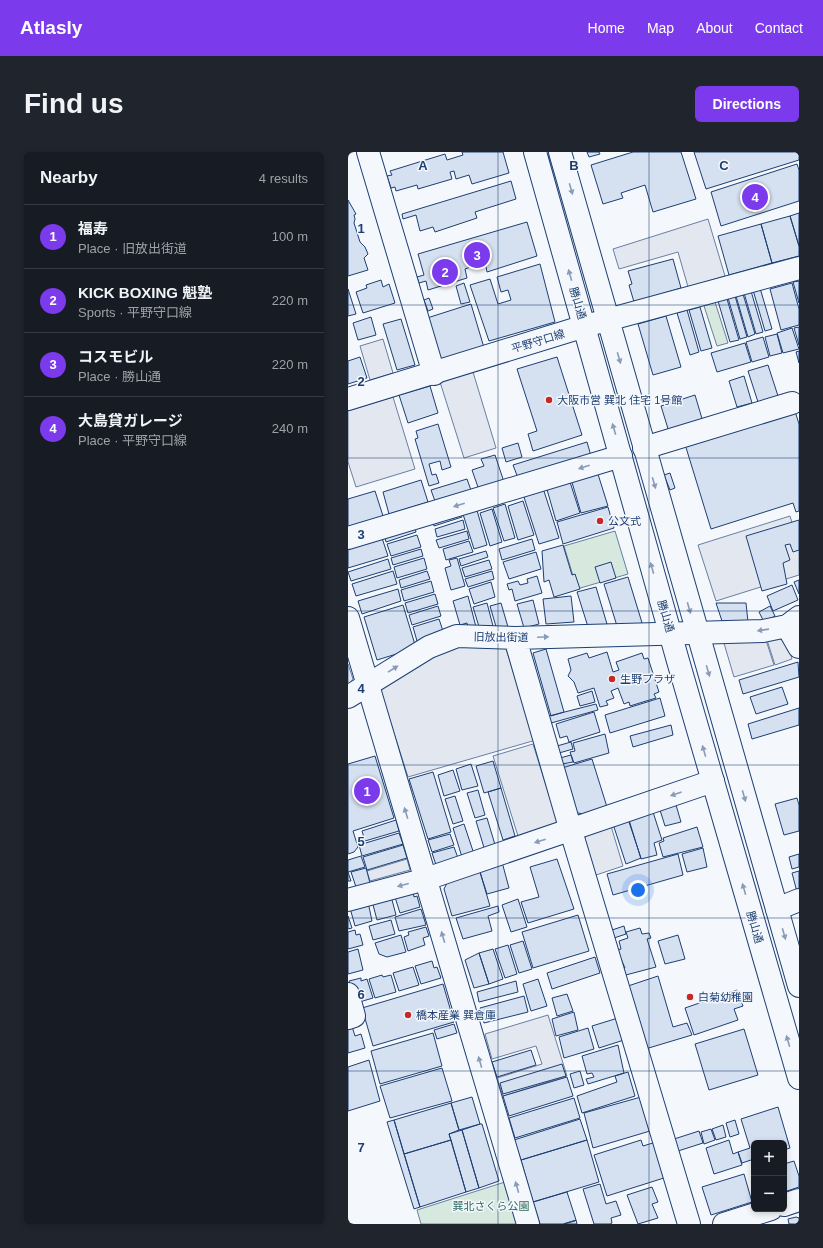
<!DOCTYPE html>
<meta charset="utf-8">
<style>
body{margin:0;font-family:Helvetica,"Noto Sans JP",sans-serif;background:#20242c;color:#f1f3f6}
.controls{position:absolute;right:12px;bottom:12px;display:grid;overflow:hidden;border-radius:6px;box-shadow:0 2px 6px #0003}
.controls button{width:36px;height:36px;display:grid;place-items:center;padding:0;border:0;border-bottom:1px solid #363941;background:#171b24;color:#f1f3f6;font:20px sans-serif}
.you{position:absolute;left:290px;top:738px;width:14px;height:14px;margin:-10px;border:3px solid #fff;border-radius:50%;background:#1a73e8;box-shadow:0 0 0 6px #1a73e833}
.badge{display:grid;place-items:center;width:26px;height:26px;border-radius:50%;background:#7c3aed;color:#fff;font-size:13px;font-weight:700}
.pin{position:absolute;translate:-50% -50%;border:2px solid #fff;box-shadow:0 1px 4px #0006}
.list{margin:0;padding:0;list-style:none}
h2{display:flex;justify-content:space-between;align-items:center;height:52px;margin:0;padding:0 16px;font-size:17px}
h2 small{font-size:13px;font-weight:400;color:#9ea1a6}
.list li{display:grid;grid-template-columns:26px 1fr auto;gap:12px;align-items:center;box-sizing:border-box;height:64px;padding:0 16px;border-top:1px solid #363941}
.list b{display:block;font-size:15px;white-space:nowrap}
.list p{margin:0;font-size:13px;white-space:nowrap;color:#9ea1a6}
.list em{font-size:13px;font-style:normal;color:#9ea1a6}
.map{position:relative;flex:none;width:451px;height:1072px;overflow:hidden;border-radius:6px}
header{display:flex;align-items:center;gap:24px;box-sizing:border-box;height:56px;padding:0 20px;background:#7c3aed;color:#fff}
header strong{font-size:19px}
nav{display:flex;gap:22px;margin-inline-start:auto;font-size:14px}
.intro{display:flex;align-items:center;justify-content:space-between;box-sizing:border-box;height:96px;padding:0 24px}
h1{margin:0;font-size:28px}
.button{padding:10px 18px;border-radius:6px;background:#7c3aed;color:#fff;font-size:14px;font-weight:700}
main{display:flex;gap:24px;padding:0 24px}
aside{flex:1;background:#171b24;border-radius:6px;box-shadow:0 2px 6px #0003}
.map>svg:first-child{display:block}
</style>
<header>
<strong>Atlasly</strong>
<nav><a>Home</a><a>Map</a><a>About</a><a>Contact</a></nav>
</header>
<div class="intro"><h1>Find us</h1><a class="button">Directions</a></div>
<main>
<aside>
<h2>Nearby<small>4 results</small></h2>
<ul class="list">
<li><span class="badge">1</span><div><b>福寿</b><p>Place · 旧放出街道</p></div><em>100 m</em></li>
<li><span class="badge">2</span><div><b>KICK BOXING 魁塾</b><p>Sports · 平野守口線</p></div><em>220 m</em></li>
<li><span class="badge">3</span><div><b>コスモビル</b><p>Place · 勝山通</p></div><em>220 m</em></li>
<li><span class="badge">4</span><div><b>大島貸ガレージ</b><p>Place · 平野守口線</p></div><em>240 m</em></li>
</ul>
</aside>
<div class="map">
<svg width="451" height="1072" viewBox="0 0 451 1072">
<rect width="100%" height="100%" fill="#f4f7fb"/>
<path fill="#d7e8df" stroke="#687fa3" d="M367 150 380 191 369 194 356 154Z
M267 379 280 422 229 437 216 394Z
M157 1030 169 1072H73L69 1058Z"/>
<path fill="#e3e8f0" stroke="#687fa3" d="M360 67 377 124 340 135 330 100 271 117 265 97Z
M35 187 45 221 22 228 12 194Z
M125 220 148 296 116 306 92 230Z
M45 245 67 317 8 335 0 310V259Z
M442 364 451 394V423L368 449 350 393Z
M436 480 444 507 427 513 418 485Z
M417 485 426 513 386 525 375 488Z
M109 491 153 493 158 497 188 588 60 625 31 534Z
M0 512 5 527 0 533Z
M185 592 210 672 170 684 145 604Z
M263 674 275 714 245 724 235 692 238 682Z
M59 707 62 718 22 729 19 719Z
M200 863 219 924 155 944 149 926 194 912 188 894 144 907 137 882Z"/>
<path fill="#d5e0f0" stroke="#1d3f73" d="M114 0H155L161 21 124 32 121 23 108 27 106 19 102 20 104 27 70 37 69 33 48 39 47 35 43 36 39 24 44 23 42 19 97 2 99 8 115 3Z
M239 0H251L252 2 241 5Z
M285 0H333L348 47 305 60 297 33 273 41 275 46 255 52 243 13Z
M346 0H451V8L358 37Z
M449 12 451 18V49L373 74 363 40Z
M163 29 168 47 127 60 129 66 87 80 85 75 72 79 68 63 55 67 54 62Z
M0 48 8 62 6 63 7 67 6 71 12 90 17 95 20 102 16 106 20 118 0 124Z
M451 61V94L442 64Z
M442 64 451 94V104L424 111 413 72Z
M179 70 189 104 139 120 137 110 117 117 119 126 80 138 78 129 71 131 69 125 76 123 70 102Z
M413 72 424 111 381 123 370 84Z
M325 107 333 136 286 150 281 133 284 132 280 119Z
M192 112 207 170 141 189 122 133 142 127 150 152 163 148 160 138 153 140 149 125Z
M33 128 35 135 41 132 47 151 15 161 8 140 19 136 18 133Z
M451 129V151L445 130Z
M116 131 122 150 113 152 108 134Z
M444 131 451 157V173L433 178 422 137Z
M412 136 424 177 417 179 405 138Z
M0 137 8 162 0 164Z
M403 139 415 180 408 182 396 141Z
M395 142 407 182 400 185 388 144Z
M387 144 399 185 392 187 380 146Z
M81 146 85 157 80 159 76 148Z
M379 147 391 188 382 190 370 149Z
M123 152 137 199 90 213 76 167Z
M352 155 364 196 353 199 341 158Z
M339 158 351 200 342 203 329 161Z
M318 164 333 215 305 223 290 172Z
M23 165 28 183 10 188 5 171Z
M53 167 67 213 49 218 35 172Z
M451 175V193L446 176Z
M444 176 451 197 435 201 429 181Z
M429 182 434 201 422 204 417 185Z
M415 185 421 205 404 210 398 190Z
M397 191 403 210 369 220 363 201Z
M451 199V211L448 200Z
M12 205 19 226 0 232V209Z
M209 205 234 283 185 299 180 282 189 279 169 217Z
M420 213 430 244 410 250 400 219Z
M396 224 404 251 389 255 381 229Z
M82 234 90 261 60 271 51 243Z
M347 243 355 270 321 280 313 254Z
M446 256 451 272V359L448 360 445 351 363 377 336 289Z
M90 272 103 315 94 318 92 309 81 312 84 323 88 322 91 331 81 334 67 287 70 286 68 279Z
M239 290 243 304 170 326 165 313Z
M170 291 174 305 158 310 154 296Z
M147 303 156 330 131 338 124 318 136 314 133 307Z
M249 319 260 354 233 361 223 327Z
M322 321 327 336 322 338 316 323Z
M119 327 124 341 88 352 83 338Z
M221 327 232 361 208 369 198 334Z
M73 328 80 350 41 362 35 340Z
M195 336 211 386 191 392 175 342Z
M27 339 36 367 0 378V347Z
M175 349 186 383 170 388 160 354Z
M157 352 167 386 156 389 145 356Z
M128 355 139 393 126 397 114 359Z
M260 355 266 376 215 392 209 370Z
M144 357 154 390 142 394 132 361Z
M112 358 114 365 86 374 84 367Z
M115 368 117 377 89 385 87 377Z
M451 368V398L445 400 442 392 437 393 442 408 435 411 439 432 414 439 398 384Z
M66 372 68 380 38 390 36 381Z
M119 379 121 387 91 396 88 388Z
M33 383 40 404 0 416V393Z
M69 383 73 395 43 404 39 392Z
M184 387 187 398 154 408 151 397Z
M121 389 125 400 98 408 95 397Z
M215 393 224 423 227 422 232 437 206 445 201 428 196 430 194 399Z
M73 397 75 404 45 413 43 406Z
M138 399 140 405 113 414 111 407Z
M188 400 193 417 161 427 155 410Z
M76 406 79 417 49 426 46 415Z
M109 406 117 434 103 438 97 416 103 414 101 408Z
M40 407 43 417 3 429 0 420Z
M141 408 144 417 117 425 114 416Z
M263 410 268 426 252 431 247 415Z
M45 419 49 432 8 444 4 432Z
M79 419 82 427 53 436 51 428Z
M144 419 146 427 120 435 117 427Z
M189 424 194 441 167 449 164 437 161 438 159 432 170 429 172 433 180 431 179 427Z
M280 425 295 474H269L256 432Z
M451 428V442L446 430Z
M83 429 86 440 56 449 53 438Z
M143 430 147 445 126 452 121 437Z
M444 433 450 448 425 459 419 444Z
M248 435 259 472 241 478 229 440Z
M50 437 53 449 14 462 10 449Z
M87 442 90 452 60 461 57 451Z
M120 444 128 475 121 477 119 471 112 473 105 449Z
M223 444 226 470 198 472 195 447Z
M185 448 191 472 176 476 169 452Z
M139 451 145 474 132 478 125 455Z
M153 451 160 475 149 478 142 454Z
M368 451H398L400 470 374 469Z
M55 453 68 496 29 508 16 465Z
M90 454 93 464 64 473 61 463Z
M422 454 427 464 416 470 411 460Z
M91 467 96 482 69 489 65 475Z
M198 497 216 560 203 564 185 501Z
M259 500 265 520 271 518 268 510 294 501 296 507 300 506 311 540 306 542 308 546 282 554 281 550 276 552 270 536 263 539 266 546 258 549 260 553 252 555 246 536 230 541 226 530 220 524 223 518 220 507 239 501 241 506Z
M450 510 451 525 395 542 391 528Z
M434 535 440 552 408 562 402 545Z
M244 539 247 550 232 554 229 544Z
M312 546 317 564 262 581 257 563Z
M248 552 250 558 203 571 201 564Z
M451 556V573L404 587 400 572Z
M246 560 252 580 221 590 219 584 212 586 208 572Z
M323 573 325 583 285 595 282 584Z
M257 582 261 601 226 611 222 600 227 599 225 591Z
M223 590 225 597 211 601 209 594Z
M223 603 225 610 214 612 212 606Z
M27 604 46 666 5 679 10 695 6 700 0 702V612Z
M244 607 259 655 234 662 227 660 214 616Z
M145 609 153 636 136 641 128 614Z
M123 612 130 634 114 638 108 617Z
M105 618 112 639 96 644 90 623Z
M85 620 103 680 80 687 61 627Z
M153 636 167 684 155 688 140 640Z
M130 638 137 663 127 666 119 641Z
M107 644 115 669 105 672 97 647Z
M449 646 451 653V679L436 683 427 652Z
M328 653 333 670 317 674 312 658Z
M305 660 314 688 306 691 309 703 293 707 281 668Z
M139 666 148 696 137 699 128 669Z
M280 667 293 706 278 712 265 672Z
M48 668 51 679 17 689 14 679Z
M116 672 126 702 114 705 105 676Z
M349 675 355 695 315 705 311 691 316 689 315 686Z
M51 681 55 692 14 704 11 693Z
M102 682 106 693 84 700 80 688Z
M55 693 59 706 19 718 15 705Z
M106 695 110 706 88 713 84 701Z
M355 696 359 715 339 720 334 702Z
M330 702 335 723 265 743 259 722Z
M451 702V715L444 717 441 705Z
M13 704 17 715 0 720 3 729H0V708Z
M209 707 226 757 180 771 173 750 191 745 182 715Z
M154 710 161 736 139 742 131 717Z
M18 716 22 731 8 735 3 720Z
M451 719V739L449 740 444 721Z
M132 720 142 754 104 764 96 737 100 729Z
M65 740 66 745 69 744 72 755 52 761 46 742Z
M43 744 48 763 29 768 24 749Z
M170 747 179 775 163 780 154 753Z
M20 750 24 769 7 774 2 756Z
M150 754 151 760 140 764 144 779 115 787 108 766Z
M73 757 78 773 51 779 47 765Z
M230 763 241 799 185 816 174 780Z
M0 764 4 776 0 777Z
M43 768 47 782 25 788 21 774Z
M276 774 278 782 266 786 264 778Z
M78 775 81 784 75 786 77 793 60 799 56 785 61 783 60 780Z
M292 776 294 782 301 781 303 786 299 787 308 815 274 824 273 818 277 816 269 798 273 797 271 789 280 786 278 780Z
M7 778 8 783 12 782 15 793 0 797V780Z
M53 783 58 800 39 805 31 802 27 791Z
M330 783 337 807 317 812 310 789Z
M175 789 184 817 171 821 162 793Z
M160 793 169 822 157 826 147 797Z
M10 797 15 818 0 822V800Z
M145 797 155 827 141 832 131 801Z
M131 801 141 832 126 836 117 808Z
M247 805 252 821 204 837 199 821Z
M84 809 86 816 89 815 93 826 73 832 67 814Z
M65 815 71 833 51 839 45 821Z
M34 823 35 825 43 823 48 840 27 846 21 827Z
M310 824 325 875 339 871 344 883 294 898 277 835Z
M13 826V829L19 827 25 846 8 851 1 829Z
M190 827 199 854 183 859 175 832Z
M168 829 170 840 131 850 129 840Z
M95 832 106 870 25 894 14 856Z
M389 838 395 854 386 857 390 868 346 883 337 856Z
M219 842 225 859 209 864 204 846Z
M176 844 180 860 136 871 132 856Z
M226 860 230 878 208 884 204 867Z
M270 866 276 888 251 896 244 874Z
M3 871 7 884 13 882 17 896 0 901V872Z
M106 872 109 881 89 887 86 878Z
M240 876 246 897 216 906 211 885Z
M396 877 410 923 361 938 347 892Z
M85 881 94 914 32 932 23 899Z
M270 893 276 921 240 932 238 927 246 925 244 921 239 922 234 904Z
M183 898 188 913 149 925 144 910Z
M21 908 32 949 0 959V915Z
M214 912 218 924 155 942 152 931Z
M94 916 104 949 42 966 32 934Z
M232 919 236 933 226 936 222 922Z
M280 920 287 944 234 961 229 944 269 930 267 924Z
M219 925 225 944 161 964 155 944Z
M124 945 132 972 111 978 103 951Z
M293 945 302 979 245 996 236 961Z
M226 946 232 966 167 986 161 966Z
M103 951 111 978 101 982 103 988 56 1002 46 968Z
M430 955 442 996 436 998V991H406V1007L394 1011 390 1000 402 996 393 967Z
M232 967 239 988 173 1008 166 988Z
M46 968 72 1055 66 1057 39 970Z
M387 968 391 982 382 985 378 971Z
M132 972H134L151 1029 131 1036 114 978Z
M375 973 378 985 368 988 364 977Z
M363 977 367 988 356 992 353 980Z
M114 978 131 1036 118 1040 101 982Z
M351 979 355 991 327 1000 323 988Z
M103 988 118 1040 72 1055 56 1002Z
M239 988 251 1030 185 1050 173 1008Z
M293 988 295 994 308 990 319 1025 259 1044 246 1003Z
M381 988 385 1002 390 1000 394 1013 366 1022 358 996Z
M446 1009 451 1024V1035L436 1040V1012Z
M396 1022 404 1050 363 1063 354 1035Z
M252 1032 258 1052 268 1049 273 1063 263 1066 264 1071 262 1072H246L235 1037Z
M304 1035 310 1050 304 1052 310 1066 290 1072 279 1043Z
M219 1040 228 1068 215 1072H192L185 1050Z
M448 1065 451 1066V1072H441L440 1067Z
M228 1068 229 1072H216L227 1069Z"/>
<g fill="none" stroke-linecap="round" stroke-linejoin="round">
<defs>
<path id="minor" d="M20 0 86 222
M296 296 444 251
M0 386 273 304
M0 466 180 1072
M439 474 451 495
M167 486 223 679 341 1072
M0 545 81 495 109 484 167 486 415 479 439 474 451 465
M0 748 78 727 365 629
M429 757 451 748
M0 842 6 864 0 866
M436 1053 451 1048
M376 1072 423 1057"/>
<path id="major" d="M187 0 330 509 451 926
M212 0 451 834
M0 247 237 174 451 116"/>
</defs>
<use href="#minor" stroke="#1d3f73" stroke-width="24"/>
<use href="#major" stroke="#1d3f73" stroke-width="24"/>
<use href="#minor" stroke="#f4f7fb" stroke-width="22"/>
<use href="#major" stroke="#f4f7fb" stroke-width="22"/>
</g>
<defs><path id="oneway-solid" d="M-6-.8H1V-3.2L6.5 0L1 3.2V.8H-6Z"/></defs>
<g fill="#889bb7">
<use href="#oneway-solid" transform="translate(223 37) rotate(74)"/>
<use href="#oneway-solid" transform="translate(222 123) rotate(-106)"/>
<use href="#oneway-solid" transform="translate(271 206) rotate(74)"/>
<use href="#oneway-solid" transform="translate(266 277) rotate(-106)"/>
<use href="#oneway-solid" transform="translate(236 315) rotate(163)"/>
<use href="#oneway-solid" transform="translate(306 331) rotate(74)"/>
<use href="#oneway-solid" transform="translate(111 353) rotate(163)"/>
<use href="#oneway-solid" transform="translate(304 416) rotate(-106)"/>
<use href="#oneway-solid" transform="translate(341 456) rotate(74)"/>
<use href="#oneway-solid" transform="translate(415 478) rotate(172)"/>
<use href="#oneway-solid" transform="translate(195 485) rotate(-2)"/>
<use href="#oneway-solid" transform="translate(45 517) rotate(-32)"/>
<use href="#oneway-solid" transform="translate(360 519) rotate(74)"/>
<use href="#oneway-solid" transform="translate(356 599) rotate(-106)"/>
<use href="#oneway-solid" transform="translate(328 642) rotate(161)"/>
<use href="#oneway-solid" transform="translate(396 644) rotate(74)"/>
<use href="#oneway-solid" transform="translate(58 661) rotate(-107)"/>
<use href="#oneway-solid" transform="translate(192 689) rotate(162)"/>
<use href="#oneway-solid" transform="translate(55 733) rotate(165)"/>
<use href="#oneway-solid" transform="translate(396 737) rotate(-106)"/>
<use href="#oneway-solid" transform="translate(436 782) rotate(74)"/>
<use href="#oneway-solid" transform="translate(95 785) rotate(-106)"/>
<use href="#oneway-solid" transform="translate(440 889) rotate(-106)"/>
<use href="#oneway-solid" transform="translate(132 910) rotate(-106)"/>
<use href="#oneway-solid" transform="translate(169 1035) rotate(-106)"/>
</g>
<path fill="none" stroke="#1d3f73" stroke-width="1" stroke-opacity="0.55" d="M150 0V1072M301 0V1072M0 153H451M0 306H451M0 459H451M0 613H451M0 766H451M0 919H451"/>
<g fill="#c62828" stroke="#f4f7fb" stroke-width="1.5">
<circle cx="201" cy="248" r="4"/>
<circle cx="252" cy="369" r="4"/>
<circle cx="264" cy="527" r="4"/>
<circle cx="342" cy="845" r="4"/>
<circle cx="60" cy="863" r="4"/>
</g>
<g text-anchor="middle" stroke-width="3" stroke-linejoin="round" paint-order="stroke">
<g font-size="11" fill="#1d3f73" stroke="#f4f7fb">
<text transform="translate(230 151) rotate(74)" y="4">勝山通</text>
<text transform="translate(190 189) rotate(-17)" y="4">平野守口線</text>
<text transform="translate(318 464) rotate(74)" y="4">勝山通</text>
<text transform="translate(153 485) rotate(1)" y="4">旧放出街道</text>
<text transform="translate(407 775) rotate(74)" y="4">勝山通</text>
</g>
<g font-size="11" fill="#1d3f73" stroke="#f4f7fb" text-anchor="start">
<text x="209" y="252">大阪市営 巽北 住宅 1号館</text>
<text x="260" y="373">公文式</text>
<text x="272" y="531">生野プラザ</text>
<text x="350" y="849">白菊幼稚園</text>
<text x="68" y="867">橋本産業 巽倉庫</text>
</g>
<g font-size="11" fill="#2c6c60" stroke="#f4f7fb">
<text x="143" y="1058">巽北さくら公園</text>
</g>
</g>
<g font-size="13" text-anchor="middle" font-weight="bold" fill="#1d3f73" stroke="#f4f7fb" stroke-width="3" stroke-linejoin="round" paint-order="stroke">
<text x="75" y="18">A</text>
<text x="226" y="18">B</text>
<text x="376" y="18">C</text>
<text x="13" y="81">1</text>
<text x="13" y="234">2</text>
<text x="13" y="387">3</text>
<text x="13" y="541">4</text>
<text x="13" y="694">5</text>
<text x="13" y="847">6</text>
<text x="13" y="1000">7</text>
</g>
</svg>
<div class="controls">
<button>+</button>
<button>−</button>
</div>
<div class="you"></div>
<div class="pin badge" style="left:19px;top:639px">1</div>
<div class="pin badge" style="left:97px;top:120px">2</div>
<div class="pin badge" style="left:129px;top:103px">3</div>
<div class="pin badge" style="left:407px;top:45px">4</div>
</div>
</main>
